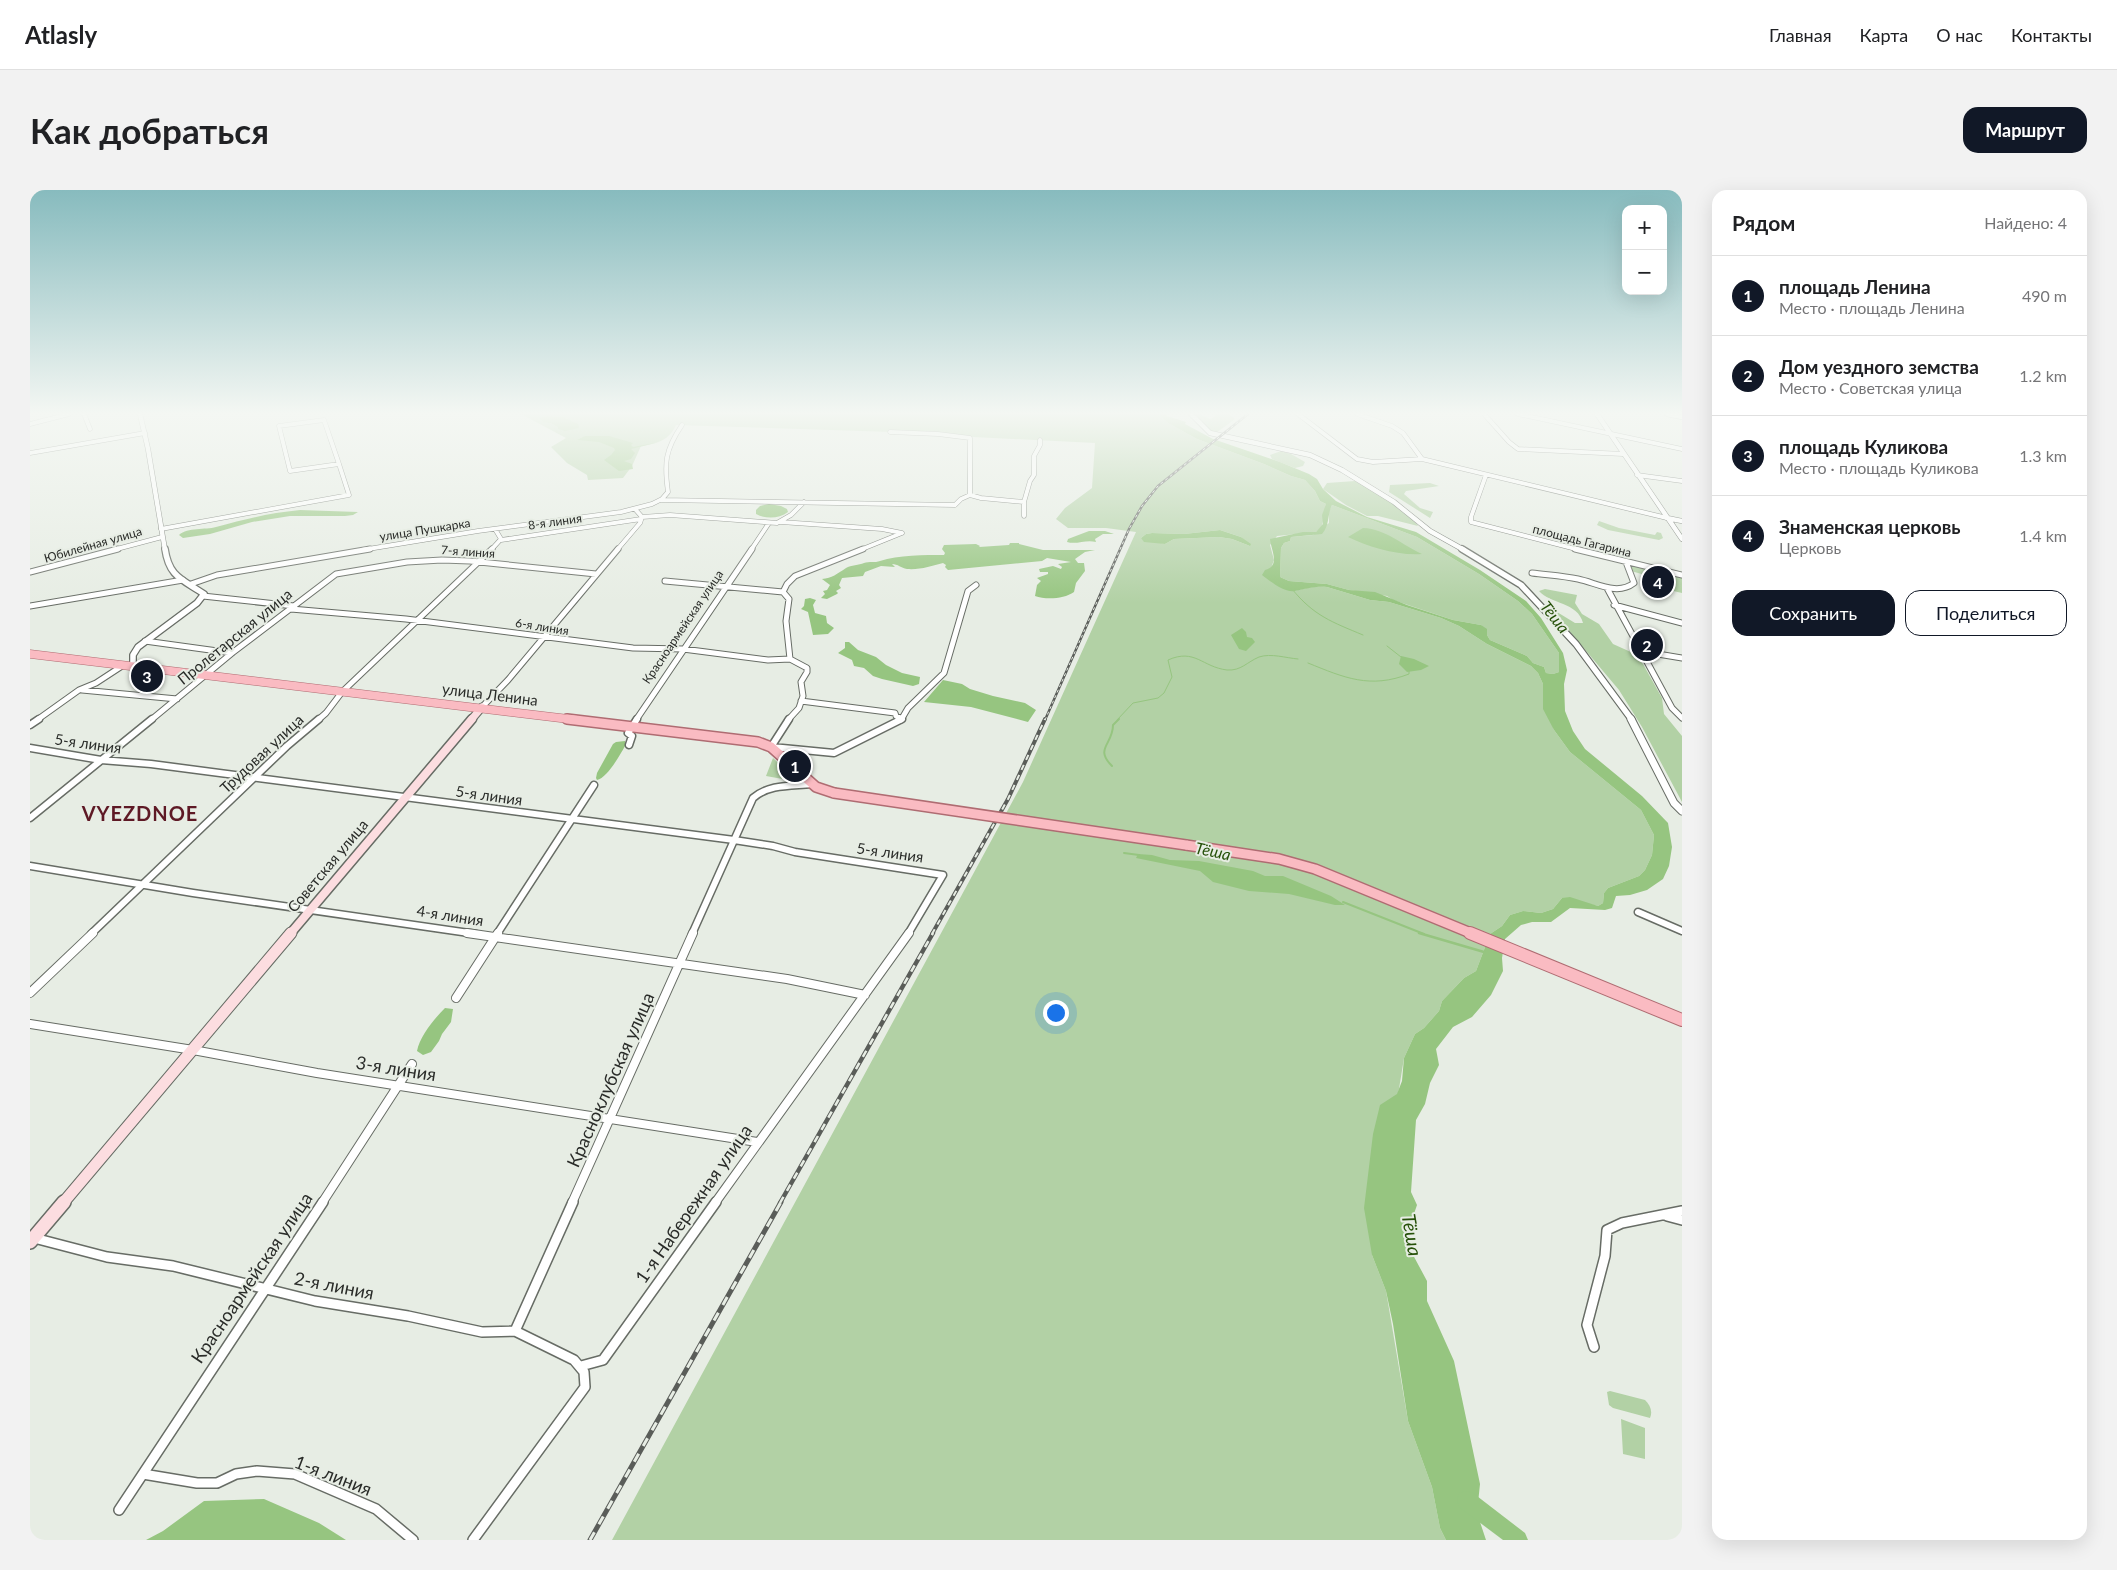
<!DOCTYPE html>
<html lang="ru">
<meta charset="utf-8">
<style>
body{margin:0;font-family:Lato,sans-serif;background:#f2f2f2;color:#202124}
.controls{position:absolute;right:15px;top:15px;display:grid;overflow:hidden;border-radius:10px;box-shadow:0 5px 20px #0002}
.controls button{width:45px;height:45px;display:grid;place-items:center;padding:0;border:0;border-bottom:1px solid #e0e0e0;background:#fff;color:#202124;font:25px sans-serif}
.you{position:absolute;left:1025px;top:822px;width:18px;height:18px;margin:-12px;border:4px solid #fff;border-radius:50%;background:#1a73e8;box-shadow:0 0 0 8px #1a73e833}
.badge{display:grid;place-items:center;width:32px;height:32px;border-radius:50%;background:#111827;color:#fff;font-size:16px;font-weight:700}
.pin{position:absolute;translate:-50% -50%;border:2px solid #fff;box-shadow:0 1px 5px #0006}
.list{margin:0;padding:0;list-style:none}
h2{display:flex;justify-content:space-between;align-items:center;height:65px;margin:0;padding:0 20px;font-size:21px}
h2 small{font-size:16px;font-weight:400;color:#757577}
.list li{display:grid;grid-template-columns:32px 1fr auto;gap:15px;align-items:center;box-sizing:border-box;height:80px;padding:0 20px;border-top:1px solid #e0e0e0}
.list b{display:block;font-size:19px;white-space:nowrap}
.list p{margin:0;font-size:16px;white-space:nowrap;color:#757577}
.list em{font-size:16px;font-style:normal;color:#757577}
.actions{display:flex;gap:10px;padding:15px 20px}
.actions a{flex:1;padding:11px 0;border:1px solid #111827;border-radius:15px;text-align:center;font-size:18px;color:#111827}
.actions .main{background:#111827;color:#fff}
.map{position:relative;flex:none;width:1652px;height:1350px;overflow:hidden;border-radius:15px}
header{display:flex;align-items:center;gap:30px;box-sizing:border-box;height:70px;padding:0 25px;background:#fff;border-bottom:1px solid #e0e0e0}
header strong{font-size:24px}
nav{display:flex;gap:28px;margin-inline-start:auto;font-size:18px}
.intro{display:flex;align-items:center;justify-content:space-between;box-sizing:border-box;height:120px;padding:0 30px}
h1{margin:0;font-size:35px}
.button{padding:12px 22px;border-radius:15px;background:#111827;color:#fff;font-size:18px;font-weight:700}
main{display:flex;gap:30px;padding:0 30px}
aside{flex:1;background:#fff;border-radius:15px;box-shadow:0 5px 20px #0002}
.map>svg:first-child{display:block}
</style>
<header>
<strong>Atlasly</strong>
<nav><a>Главная</a><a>Карта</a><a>О нас</a><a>Контакты</a></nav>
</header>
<div class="intro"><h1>Как добраться</h1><a class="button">Маршрут</a></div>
<main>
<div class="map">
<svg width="1652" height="1350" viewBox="0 0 1652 1350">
<rect width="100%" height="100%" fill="#e7ede4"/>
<path fill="#b2d1a5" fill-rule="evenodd" d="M491 224H1128L1138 233 1167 249 1234 274 1261 286 1275 290 1285 301 1290 311 1296 314 1292 337 1286 342 1247 346 1240 355 1244 370 1241 378 1264 401 1284 396 1297 397 1340 410 1359 412 1411 428 1429 436 1457 454 1501 476 1508 483 1513 494V506L1524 540 1540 562 1611 620 1624 645 1622 665 1615 680 1609 686 1578 698 1574 703 1573 713 1568 716 1532 708 1523 719 1511 723 1493 721 1480 725 1472 736 1460 744 1446 781 1434 788 1412 811 1409 821 1394 838 1385 844 1374 868 1342 1065 1356 1101 1378 1231 1402 1297 1410 1338 1416 1350H582L993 592 1106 342 1076 338H1038L1026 329 1035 318 1062 298 1065 253 943 247 923 244 646 235C639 251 627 253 611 256L602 276 593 288 558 290 557 285 537 273 521 257 536 248ZM1190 340 1211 347 1220 356 1202 349 1189 347 1144 349 1135 354 1111 348 1116 344 1122 343 1154 344Z
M1162 224H1169L1180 229 1186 226 1184 224H1199L1205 229 1186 243 1178 240Z
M1251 261 1261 264 1275 272 1273 276 1265 278 1242 269 1240 265Z
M1325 291C1343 300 1377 319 1388 336L1348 326H1337L1316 315 1293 299 1297 293Z
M1400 293 1409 296 1376 301 1374 304 1390 318 1403 322 1400 328 1359 302 1360 295Z
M1302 315 1387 347 1449 384 1488 411 1502 424 1529 463V482L1523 484 1516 483 1514 477 1503 473 1497 466 1460 450 1451 435 1423 430 1363 410 1357 406 1319 400 1297 394 1259 391 1250 387 1251 358 1254 353 1260 351 1261 347 1283 345 1299 333V321Z
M1569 331 1589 338 1625 345 1627 342 1631 343 1633 348 1629 350 1578 340 1567 335Z
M1602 373 1652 385V403L1618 395 1615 385 1601 381Z
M1515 399 1547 405 1545 413 1552 424 1569 434 1583 454 1603 463 1613 474 1632 508 1634 524 1652 546V612L1612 537 1589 500 1525 424 1527 422 1545 433H1553C1548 412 1520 414 1509 401Z
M743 568 769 592 736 586Z
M1580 1201 1615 1210C1620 1215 1623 1221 1620 1228L1583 1218 1579 1215 1577 1202Z
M1591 1229 1615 1238V1269L1593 1264Z"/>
<path fill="#96c580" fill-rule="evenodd" d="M1128 224H1136L1137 226 1156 232 1155 234 1183 249 1250 272 1279 284 1287 289 1293 299 1306 311 1337 327 1386 342 1450 380 1496 411 1511 428 1533 463 1537 480 1534 494 1535 521 1543 541 1555 559 1612 606 1638 633 1642 657 1639 676 1633 689 1617 700 1600 705 1586 706 1582 718 1575 720 1540 718 1521 732H1502L1491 735 1475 749 1472 768 1473 781 1461 805 1442 827 1423 837 1406 859 1409 875 1400 893 1395 914 1386 930 1381 1002 1387 1015 1375 1050 1397 1091V1111L1424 1171 1450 1294 1447 1323 1456 1350H1416L1410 1338 1402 1297 1378 1231 1363 1134 1356 1101 1342 1065 1334 1018 1343 944 1350 915 1367 904 1372 891 1374 868 1385 844 1394 838 1409 821 1412 811 1434 788 1446 781 1460 744 1472 736 1480 725 1493 721 1511 723 1523 719 1532 708 1540 707 1568 716 1573 713 1574 703 1578 698 1609 686 1615 680 1622 665 1624 645 1611 620 1540 562 1524 540 1513 519V494L1508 483 1501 476 1457 454 1429 436 1411 428 1359 412 1340 410 1297 397C1284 396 1276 399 1265 401 1254 403 1240 391 1232 385L1235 380C1251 376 1241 360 1240 349L1273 342H1286L1293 334 1292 325 1296 314 1290 311 1285 301 1275 290 1261 286 1234 274 1167 249 1138 233ZM1302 315 1387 347 1449 384 1488 411 1502 424 1529 463V482L1523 484 1516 483 1514 477 1503 473 1497 466 1460 450 1457 445V439L1451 435 1423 430 1377 415 1345 402 1319 400 1297 394 1259 391 1250 387 1251 358 1254 353 1260 351 1261 347 1292 344C1300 335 1297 325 1302 315Z
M517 226 533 227 548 234 549 238 535 241 528 239V237L521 233 513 232 509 228Z
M555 246H579L603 253 601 255 603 257 630 252 601 259 605 263 601 269 594 271 602 274 603 279 589 281 574 270 581 265 585 260 584 258 569 252 547 250Z
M739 314 751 316 757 319 758 322C749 329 735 329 726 324V320L730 316Z
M270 320 328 322 323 325 315 326H260L222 332 180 344 153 348 149 345C158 337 175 340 186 337 216 329 239 323 270 320Z
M1333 338C1356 339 1372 355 1392 364 1369 366 1338 357 1318 347Z
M1190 340 1211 347 1221 354 1220 356 1202 349 1189 347 1144 349 1135 354 1114 352 1111 348 1116 344 1122 343 1154 344Z
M1059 341H1075L1084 344H1073L1065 349 1066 352C1056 349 1047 355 1037 352L1038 349Z
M980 353H989V354L1013 360H1065L1055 362 1045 369 1048 373H1054L1055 381 1046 393 1044 402C1034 409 1016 410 1005 406L1007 395 1011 391 1007 388 1018 384V382H1010L1009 379 1023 376 1031 379 1032 377 1028 374 1041 372 1017 368 1012 371 918 380 915 377 916 375 913 373C902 376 890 380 877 379 871 378 868 374 862 374L865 377 851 376 835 382 833 386 812 388 809 395 811 398 806 401 808 403 807 404 797 409 791 408 795 404 793 401 797 400 800 395 792 389C802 388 807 384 816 378 821 375 829 375 834 373 839 371 845 373 850 371 868 365 895 365 914 365L915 363 912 359 914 355 946 354 950 356 949 357 979 355Z
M780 408 786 410 783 415 785 423 796 426 797 433 804 438 798 444 783 445 778 422 771 419 774 416 775 409Z
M1212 438 1216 442 1217 447 1222 448 1225 452 1216 461 1209 459 1201 445Z
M815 452H819L828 460 846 467 856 475 872 483 890 487 889 494 883 496 852 489 843 486 834 478 824 476 822 470 808 463 815 458Z
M1371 466 1384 469 1399 476 1391 480 1377 482 1369 474Z
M913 490 932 494 940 499 963 506 995 513 1006 520 998 532 941 517 894 512Z
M595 551V556C590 565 577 588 567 590L566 588 567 583 583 554 586 552Z
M1108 664 1122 665 1140 670 1169 671 1223 681 1235 686H1253L1301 706 1315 715H1305L1259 704 1219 701 1183 692 1170 681 1106 668Z
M415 818 423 819 421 832 412 844 409 851 401 862 393 865 387 861C390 846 404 829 415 818Z
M234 1309 289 1333 316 1350H116L133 1341 174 1311Z"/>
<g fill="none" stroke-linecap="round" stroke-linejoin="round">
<path stroke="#96c580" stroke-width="1" d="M1262 399C1284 426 1302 432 1333 445
M1357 456 1371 467
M1278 473C1315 488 1340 499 1379 484V481
M1087 530 1103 513 1128 508 1134 503 1142 487 1138 470C1165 458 1172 477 1197 480 1211 481 1217 472 1229 467 1241 463 1256 468 1268 469"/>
<path stroke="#96c580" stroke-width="2" d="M1082 576C1064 558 1083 555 1083 535L1089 529
M1094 663 1109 665
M1313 712 1394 744"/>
<path stroke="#96c580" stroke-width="2.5" d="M1389 743 1454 762"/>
<path fill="#96c580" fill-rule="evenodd" d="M1436 1301 1443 1303 1495 1343 1498 1350H1473L1429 1317 1427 1310 1429 1303Z"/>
<defs>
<path id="minor-far4" d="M54 224 60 239
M1268 224 1327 269 1343 272 1392 269 1637 328
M1327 224 1362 236 1373 243 1392 269
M1454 224 1479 252 1488 259 1593 264
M1488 224 1652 259
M294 230 309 274 260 281 249 236Z
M0 234 39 224
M860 242 908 244 940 248V305
M0 263 115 243
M1456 285 1441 327V332L1550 360
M1607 285 1652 291
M940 305 951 308 994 312
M632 310 925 315 931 309 940 305
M994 326V312L1000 291 1004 285V266L1010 255V250
M612 327 640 325 747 333 761 325 774 312
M751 332 852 339 872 343
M131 339 319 305 309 274
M471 350 611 329
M83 360 132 347
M332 360 448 341 591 322 622 314 632 309 638 302C634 273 635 260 652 235
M461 360 471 349 465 339
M587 360 610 333 612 327 605 319
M721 360 739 333
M830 360 872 343"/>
<path id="minor-far3" d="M1545 359 1652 385
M0 382 88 359
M1502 383C1517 385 1533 386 1548 389 1567 393 1587 406 1604 393L1596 372
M635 391 753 402
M161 394 187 385 340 359
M1577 398 1642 518 1652 528
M753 402 757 394 765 386 833 359
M753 402 759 409 756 431 760 469
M173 406 264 416
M1584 415 1652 433
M0 416 153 390
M261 419 376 429 603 458 653 459 738 470 760 469
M115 451 202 463
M1610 461 1652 468
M52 500 147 509
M771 511 865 523 866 526 872 529
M452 517 478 490 588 359
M7 530 49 500 66 493 92 476
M121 530 202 463 306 384 377 372 412 370 440 371 566 384
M288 530 296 523 312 502 462 359
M606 530 722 359
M758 530 769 518 773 506 771 492 777 482V478L760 469
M871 530 878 518 914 483 938 401 946 395"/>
<path id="minor-far2" d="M0 535 9 529
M599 555 602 546 598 543 607 529
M741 557 759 529
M742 557 804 563 872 529
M0 558 71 570 121 574 704 650 743 656 765 662 913 685 878 744
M0 628 122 529
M0 676 163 703 446 744
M1608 722 1652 741
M61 744 257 556 289 529
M467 744 564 595
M662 744 723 608C739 594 761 596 781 594"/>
<path id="minor-far1" d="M437 743 757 789 835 805
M0 803 63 743
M426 808 468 743
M0 834 163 860 287 883 727 952
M292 1013 382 874
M542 1013 663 743
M685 1013 879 743"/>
<path id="minor" d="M1637 1026 1652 1030
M4 1048 77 1067 143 1076 285 1111 378 1126 452 1142 485 1141 544 1170 554 1182 555 1197 443 1350
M485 1141 543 1012
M1564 1157 1557 1135 1575 1066 1577 1040 1592 1033 1652 1021
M551 1176 573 1170 686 1012
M113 1284 167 1293H187L206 1284 227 1281 265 1284 346 1319 383 1350
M89 1320 293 1012"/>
<path id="tertiary-far2" d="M110 224 118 259 135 360
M1161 224 1180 243 1280 265 1312 280 1364 312 1400 341 1434 360
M1567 224 1652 349
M1637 224 1652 227
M1637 328 1652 331"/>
<path id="tertiary-far1" d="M1432 359 1491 395 1546 454 1602 530
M103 477V465L108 457 167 413 174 404C152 389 139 387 135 359"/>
<path id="tertiary" d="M1601 529 1644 613 1652 621"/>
<path id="secondary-far3" d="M441 530 452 517"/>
<path id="secondary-far2" d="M260 744 442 529"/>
<path id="secondary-far1" d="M33 1013 261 743"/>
<path id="secondary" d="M0 1052 34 1012"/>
<path id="primary-far2" d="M0 464 547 530"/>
<path id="primary-far1" d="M537 529 728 552 741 557 786 597 804 603
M1156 655 1249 669 1285 679 1443 744"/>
<path id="primary" d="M1440 743 1652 830"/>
</defs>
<use href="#minor-far4" stroke="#676c65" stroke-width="5"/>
<use href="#minor-far3" stroke="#676c65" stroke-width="7"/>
<use href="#minor-far2" stroke="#676c65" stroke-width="9"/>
<use href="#minor-far1" stroke="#676c65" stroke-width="10"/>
<use href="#minor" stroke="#676c65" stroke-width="12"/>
<use href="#tertiary-far2" stroke="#676c65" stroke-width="5.5"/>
<use href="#tertiary-far1" stroke="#676c65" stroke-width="8"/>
<use href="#tertiary" stroke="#676c65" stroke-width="9"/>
<use href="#secondary-far3" stroke="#676c65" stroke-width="9"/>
<use href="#secondary-far2" stroke="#676c65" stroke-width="11"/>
<use href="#secondary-far1" stroke="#676c65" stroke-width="13"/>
<use href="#secondary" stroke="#676c65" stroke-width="16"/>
<use href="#primary-far2" stroke="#af6c72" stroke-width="9"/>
<use href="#primary-far1" stroke="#af6c72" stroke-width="12"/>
<use href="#primary" stroke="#af6c72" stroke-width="14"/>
<use href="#minor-far4" stroke="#fff" stroke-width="4"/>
<use href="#minor-far3" stroke="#fff" stroke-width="5"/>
<use href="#minor-far2" stroke="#fff" stroke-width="6"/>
<use href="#minor-far1" stroke="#fff" stroke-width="8"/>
<use href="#minor" stroke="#fff" stroke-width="9"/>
<use href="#tertiary-far2" stroke="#fff" stroke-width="4.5"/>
<use href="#tertiary-far1" stroke="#fff" stroke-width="5.5"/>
<use href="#tertiary" stroke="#fff" stroke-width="7"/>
<use href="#secondary-far3" stroke="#fcdde0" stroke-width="7"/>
<use href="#secondary-far2" stroke="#fcdde0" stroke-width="8"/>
<use href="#secondary-far1" stroke="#fcdde0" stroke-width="11"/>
<use href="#secondary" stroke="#fcdde0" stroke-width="13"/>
<use href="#primary-far2" stroke="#fabbc2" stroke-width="8"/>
<use href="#primary-far1" stroke="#fabbc2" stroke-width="9"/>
<use href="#primary" stroke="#fabbc2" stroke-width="12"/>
<defs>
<path id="rail-far3" d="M1015 530 1099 339 1112 316 1128 296 1218 224"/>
<path id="rail-far2" d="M902 744 978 609 1015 529"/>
<path id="rail-far1" d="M750 1013 903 743"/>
<path id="rail" d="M560 1350 751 1012"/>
</defs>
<use href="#rail-far3" stroke="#5a5d59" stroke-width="2.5"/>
<use href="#rail-far2" stroke="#5a5d59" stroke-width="4"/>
<use href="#rail-far1" stroke="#5a5d59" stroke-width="4.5"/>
<use href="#rail" stroke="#5a5d59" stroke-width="5"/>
<use href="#rail-far3" stroke="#e7ede4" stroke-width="1" stroke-dasharray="3" stroke-linecap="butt"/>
<use href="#rail-far2" stroke="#e7ede4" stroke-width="2" stroke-dasharray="5.5" stroke-linecap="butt"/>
<use href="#rail-far1" stroke="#e7ede4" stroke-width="2.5" stroke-dasharray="7" stroke-linecap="butt"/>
<use href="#rail" stroke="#e7ede4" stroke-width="3" stroke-dasharray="9" stroke-linecap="butt"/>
<defs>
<path id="primary-bridge" d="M804 603 1156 655"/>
</defs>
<use href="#primary-bridge" stroke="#af6c72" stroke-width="12" stroke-linecap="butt"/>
<use href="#primary-bridge" stroke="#fabbc2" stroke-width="9"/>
</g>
<linearGradient id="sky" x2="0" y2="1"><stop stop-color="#87bbbe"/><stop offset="0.54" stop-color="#f4f7f3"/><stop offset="1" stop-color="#f4f7f3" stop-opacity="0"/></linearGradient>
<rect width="1652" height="413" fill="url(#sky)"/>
<g text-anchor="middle" stroke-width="4" stroke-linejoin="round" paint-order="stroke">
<g font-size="12" fill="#2a2c29" stroke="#e7ede4">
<text transform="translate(525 332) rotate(-8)" y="4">8-я линия</text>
<text transform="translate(395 340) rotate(-9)" y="4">улица Пушкарка</text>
<text transform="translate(1552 351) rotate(14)" y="4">площадь Гагарина</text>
<text transform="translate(63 355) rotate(-16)" y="4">Юбилейная улица</text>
<text transform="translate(438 362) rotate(4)" y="4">7-я линия</text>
<text transform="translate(512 437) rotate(9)" y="4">6-я линия</text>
<text transform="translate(653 437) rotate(-56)" y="4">Красноармейская улица</text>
</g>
<g font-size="15" fill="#2a2c29" stroke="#e7ede4">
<text transform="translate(205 447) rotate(-39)" y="5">Пролетарская улица</text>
<text transform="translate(460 505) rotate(7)" y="5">улица Ленина</text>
<text transform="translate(58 554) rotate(8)" y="5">5-я линия</text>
<text transform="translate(232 564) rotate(-43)" y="5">Трудовая улица</text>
<text transform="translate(459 606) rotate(8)" y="5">5-я линия</text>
<text transform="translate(860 663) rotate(8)" y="5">5-я линия</text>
<text transform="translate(298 676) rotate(-50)" y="5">Советская улица</text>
<text transform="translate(420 726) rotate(9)" y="5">4-я линия</text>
</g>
<g font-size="16" font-style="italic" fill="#265109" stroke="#e7ede4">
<text transform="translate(1525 427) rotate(52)" y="6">Тёша</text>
<text transform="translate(1183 661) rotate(12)" y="6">Тёша</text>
</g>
<g font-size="18" fill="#2a2c29" stroke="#e7ede4">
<text transform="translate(366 879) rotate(9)" y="6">3-я линия</text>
<text transform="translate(581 890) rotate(-66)" y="6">Красноклубская улица</text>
<text transform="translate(664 1014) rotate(-55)" y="6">1-я Набережная улица</text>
<text transform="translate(222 1088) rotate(-56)" y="6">Красноармейская улица</text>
<text transform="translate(304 1096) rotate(11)" y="6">2-я линия</text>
<text transform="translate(303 1286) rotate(21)" y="6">1-я линия</text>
</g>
<g font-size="19" font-style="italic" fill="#265109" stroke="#e7ede4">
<text transform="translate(1382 1045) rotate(80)" y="7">Тёша</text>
</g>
<g font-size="20" font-weight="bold" letter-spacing="1" fill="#5e1925" stroke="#e7ede4">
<text x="110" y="631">VYEZDNOE</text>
</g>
</g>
</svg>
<div class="controls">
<button>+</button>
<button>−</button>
</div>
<div class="you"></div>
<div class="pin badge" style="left:765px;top:576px">1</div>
<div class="pin badge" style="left:1617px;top:455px">2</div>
<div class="pin badge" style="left:117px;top:486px">3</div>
<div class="pin badge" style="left:1628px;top:392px">4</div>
</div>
<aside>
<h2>Рядом<small>Найдено: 4</small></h2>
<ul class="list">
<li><span class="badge">1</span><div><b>площадь Ленина</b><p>Место · площадь Ленина</p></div><em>490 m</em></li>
<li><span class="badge">2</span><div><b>Дом уездного земства</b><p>Место · Советская улица</p></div><em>1.2 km</em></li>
<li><span class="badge">3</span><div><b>площадь Куликова</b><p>Место · площадь Куликова</p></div><em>1.3 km</em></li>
<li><span class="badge">4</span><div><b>Знаменская церковь</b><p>Церковь</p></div><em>1.4 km</em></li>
</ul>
<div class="actions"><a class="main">Сохранить</a><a>Поделиться</a></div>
</aside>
</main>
